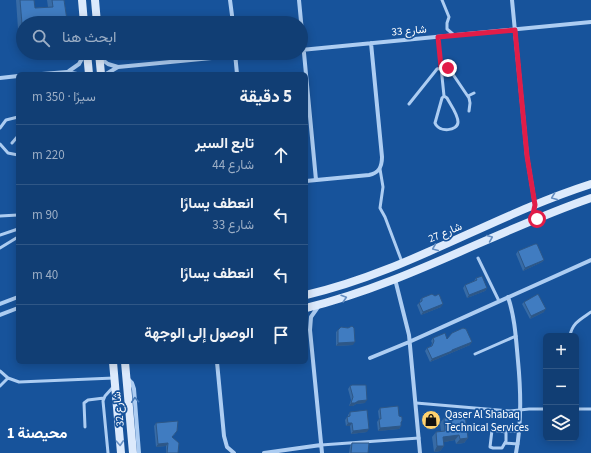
<!DOCTYPE html>
<html lang="ar">
<meta charset="utf-8">
<style>
body{margin:0;font-family:"Source Sans 3",Vazirmatn,sans-serif;background:#1e497c;color:#f1f3f6;direction:rtl}
.controls{position:absolute;right:12px;bottom:12px;display:grid;overflow:hidden;border-radius:6px;box-shadow:0 2px 10px #0003}
.controls button{width:36px;height:36px;display:grid;place-items:center;padding:0;border:0;border-bottom:1px solid #305786;background:#113e74;color:#f1f3f6;font:20px sans-serif}
.stop{position:absolute;width:12px;height:12px;margin:-9px;border:3px solid #e11d48;border-radius:50%;background:#fff}
.stop.end{background:#e11d48;border-color:#fff;box-shadow:0 1px 4px #0008}
.list{margin:0;padding:0;list-style:none}
h2{display:flex;justify-content:space-between;align-items:center;height:52px;margin:0;padding:0 16px;font-size:17px}
h2 small{font-size:13px;font-weight:400;color:#9caec5}
.list li{display:grid;grid-template-columns:26px 1fr auto;gap:12px;align-items:center;box-sizing:border-box;height:60px;padding:0 16px;border-top:1px solid #305786}
.list b{display:block;font-size:15px;white-space:nowrap}
.list p{margin:0;font-size:13px;white-space:nowrap;color:#9caec5}
.list em{font-size:13px;font-style:normal;color:#9caec5}
.icon{flex:none;width:22px;height:22px;fill:none;stroke:currentColor;stroke-width:2;stroke-linecap:round;stroke-linejoin:round}
.map{position:relative;flex:none;width:591px;height:453px;overflow:hidden;direction:ltr}
.search{position:absolute;background:#113e74;box-shadow:0 2px 10px #0003;left:16px;top:16px;width:292px;height:44px;display:flex;align-items:center;gap:10px;box-sizing:border-box;padding:0 14px;border-radius:22px;color:#9caec5;font-size:15px}
.panel{position:absolute;background:#113e74;box-shadow:0 2px 10px #0003;left:16px;top:72px;width:292px;height:292px;border-radius:6px;direction:rtl}
.map>svg:first-child{display:block}
</style>
<div class="map">
<svg width="591" height="453" viewBox="0 0 591 453">
<rect width="100%" height="100%" fill="#17539b"/>
<g fill="none" stroke-linecap="round" stroke-linejoin="round">
<path stroke="#adcdf2" stroke-width="3" d="M442 0 449 17 447 23V29L454 35
M438 37 444 96
M444 96 447 98C450 104 458 114 458 122 458 131 439 133 435 123L442 98Z
M468 96 474 93
M409 104 437 69 445 67 450 70 469 98 470 103 469 111
M0 128 6 120 18 117
M12 143 18 136
M0 144 8 153 18 155
M380 169 383 187 380 208 385 217 402 262
M0 216 18 215
M0 235 18 229
M0 248 18 237
M478 258 499 301
M570 336C572 323 581 319 591 312
M475 354 516 336
M0 371 8 378 19 382 114 378
M0 386 8 378
M416 403 510 411 529 409H546
M576 409H591
M85 427 84 403 88 400 104 398
M492 430 506 432V441L502 448H493L490 447Z
M506 431H520
M505 443 518 444
M321 445 419 438
M108 453 103 401 105 396 114 386"/>
<path stroke="#adcdf2" stroke-width="4" d="M230 0 233 23
M299 0 316 180
M512 0 527 156 535 205 533 213 537 219
M301 50 591 22
M235 53 237 74
M100 58 108 64 118 67 265 53
M69 71 79 64 85 53
M42 74 67 72 77 74
M106 74 118 67
M0 78 18 76
M306 181 369 175C379 173 382 167 382 157L371 43
M395 279 409 335 420 453
M508 297C515 318 516 339 518 361 521 392 522 422 516 453
M0 304 18 297
M318 307 311 317 310 330 322 453
M0 315 18 308
M370 358 409 342 591 260
M217 362 224 436 227 447 234 453
M127 378 132 383 134 389 139 453
M264 453 321 445"/>
<path stroke="#dceafc" stroke-width="8" d="M82 0 84 23
M95 0 97 23
M87 53 89 74
M99 53 101 74
M306 295C406 272 494 215 591 184
M306 308C405 284 495 231 591 198
M113 362 121 453
M125 362 133 453"/>
</g>
<path fill="#376ba6" d="M16 0H34L35 8 48 7 47 0H64L67 20 64 23H23L18 29Z
M518 251 544 260 542 262 523 271 516 254Z
M476 278 487 288 485 291 467 298 463 288 465 285 474 281Z
M422 298 441 307 421 315 417 305 420 302V300Z
M524 302 544 312 530 319 522 304Z
M338 330 353 345 336 346V332Z
M433 338 447 339 470 345 430 362 425 351 427 348 431 346 432 343 431 341Z
M350 386 365 403 356 404 353 406H349L351 400 348 389Z
M380 408 399 416 401 426 399 429 378 431 377 422 379 419 378 411Z
M350 412 367 432 351 434 350 426H346L345 420 347 417H348V415Z
M432 414 440 422 437 427 430 428 429 419Z
M444 418 468 438 464 443 456 444 455 440 444 442V446L440 451 434 452 432 437 436 432 441 431 440 423Z
M156 423 175 434 172 437 178 453H166V446L156 447 154 426Z
M352 443 368 453H349L350 446Z"/>
<path fill="#2d5787" d="M67 20 64 23H33L35 21Z
M22 24H23V29H18Z
M544 260 542 262 523 271 525 268Z
M487 288 485 291 467 298 469 295Z
M443 304 441 307 421 315 423 312Z
M546 309 544 312 530 319 531 316Z
M355 342 353 345 336 346 338 343Z
M472 342 470 345 430 362 432 359 452 350Z
M367 400 365 403 356 404 353 406H349L351 403 358 401Z
M440 422 437 427 430 428 433 423Z
M348 423H352L350 426H346Z
M401 426 399 429 378 431 380 428Z
M369 429 367 432 351 434 353 431Z
M459 435 455 440 440 443 443 437Z
M468 438 464 443 456 444 460 439Z
M168 443 166 446 156 447 158 444Z
M437 446H444L440 451 434 452Z"/>
<path fill="#407cc1" stroke="#2d5787" d="M20 0H34L35 8 53 7 52 0H64L67 20 35 21V23H23V24H22Z
M535 244H537L544 260 525 268 518 251Z
M482 276 487 288 469 295 465 285 477 280 476 278Z
M432 294 435 296 439 294 443 304 423 312 419 303 422 301V298Z
M538 294 546 309 531 316 524 302Z
M352 326 354 328 355 342 338 343V330L341 327 348 328Z
M463 328 466 329 472 342 452 350V351L432 359 427 348 432 346 434 341 433 338 445 333 447 339 452 333Z
M352 385H366L367 400 358 401 355 403H351L353 397 350 386Z
M398 406 399 416 402 417V421L401 422V426L380 428 379 419H381L380 408Z
M367 410 369 429 353 431 352 423H348L347 417 350 416V412Z
M432 414H438L440 422 433 423Z
M465 415 468 438 460 439 459 435 443 437 444 446H437L436 432 445 431 444 418Z
M178 421 177 431 172 437 179 443 178 453H167L168 443 158 444 156 423Z
M352 443H369L368 453H351Z"/>
<defs><path id="oneway-chevron" d="M-2-3.5L2.5 0L-2 3.5" fill="none" stroke-width="1.6" stroke-linecap="round" stroke-linejoin="round"/></defs>
<g stroke="#668fc2">
<use href="#oneway-chevron" transform="translate(554 197) rotate(159)"/>
<use href="#oneway-chevron" transform="translate(490 238) rotate(-23)"/>
<use href="#oneway-chevron" transform="translate(435 248) rotate(157)"/>
<use href="#oneway-chevron" transform="translate(344 298) rotate(-17)"/>
<use href="#oneway-chevron" transform="translate(120 443) rotate(87)"/>
</g>
<use stroke="#4478b5" href="#oneway-chevron" transform="translate(135 400) rotate(-94)"/>
<g fill="none" stroke-linecap="round" stroke-linejoin="round">
<path stroke="#e11d48" stroke-width="5" d="M448 68 441 67 438 37 515 30 527 156 535 205 533 214 537 219"/>
</g>
<defs>
<symbol id="shop-disc" viewBox="-11 -11 22 22"><circle r="9.5" fill="#ffd26e" stroke="#17539b"/><path d="M-5-2.5h2.3a2.7 3.5 0 0 1 5.4 0H5L5.5 6h-11ZM-1.5-2.5h3a1.5 2.3 0 0 0-3 0Z" fill="#111"/></symbol>
</defs>
<g fill-rule="evenodd">
<use href="#shop-disc" x="420" y="409" width="22" height="22"/>
</g>
<g text-anchor="middle" stroke-width="3.5" stroke-linejoin="round" paint-order="stroke">
<g font-size="11" fill="#fff" stroke="#17539b">
<text transform="translate(409 30) rotate(-5)" y="4">شارع 33</text>
<text transform="translate(445 232) rotate(-23)" y="4">شارع 27</text>
<text transform="translate(118 409) rotate(-96)" y="4">شارع 32</text>
</g>
<g font-size="11" fill="#fff" stroke="#17539b" text-anchor="start">
<text x="445" y="418">Qaser Al Shabaq<tspan x="445" dy="13">Technical Services</tspan></text>
</g>
<g font-size="15" font-weight="bold" fill="#fff" stroke="#17539b">
<text x="37" y="438">محيصنة 1</text>
</g>
</g>
</svg>
<div class="controls">
<button>+</button>
<button>−</button>
<button><svg class="icon" aria-label="layers" viewBox="0 0 24 24"><path d="M12 4l9 5-9 5-9-5zM3 14l9 5 9-5"/></svg></button>
</div>
<div class="stop" style="left:537px;top:219px"></div>
<div class="stop end" style="left:448px;top:68px"></div>
<div class="search"><svg class="icon" aria-label="search" viewBox="0 0 24 24"><circle cx="10" cy="10" r="6"/><path d="M15 15l6 6"/></svg>ابحث هنا</div>
<section class="panel">
<h2>5 دقيقة<small>سيرًا · 350 m</small></h2>
<ul class="list">
<li><svg class="icon" aria-label="ahead" viewBox="0 0 24 24"><path d="M12 20V5M6 11l6-6 6 6"/></svg><div><b>تابع السير</b><p>شارع 44</p></div><em>220 m</em></li>
<li><svg class="icon" aria-label="left" viewBox="0 0 24 24"><path d="M17 20v-9H6M10 6l-5 5 5 5"/></svg><div><b>انعطف يسارًا</b><p>شارع 33</p></div><em>90 m</em></li>
<li><svg class="icon" aria-label="left" viewBox="0 0 24 24"><path d="M17 20v-9H6M10 6l-5 5 5 5"/></svg><div><b>انعطف يسارًا</b></div><em>40 m</em></li>
<li><svg class="icon" aria-label="arrive" viewBox="0 0 24 24"><path d="M6 21V4h12l-3 4 3 4H6"/></svg><div><b>الوصول إلى الوجهة</b></div></li>
</ul>
</section>
</div>
